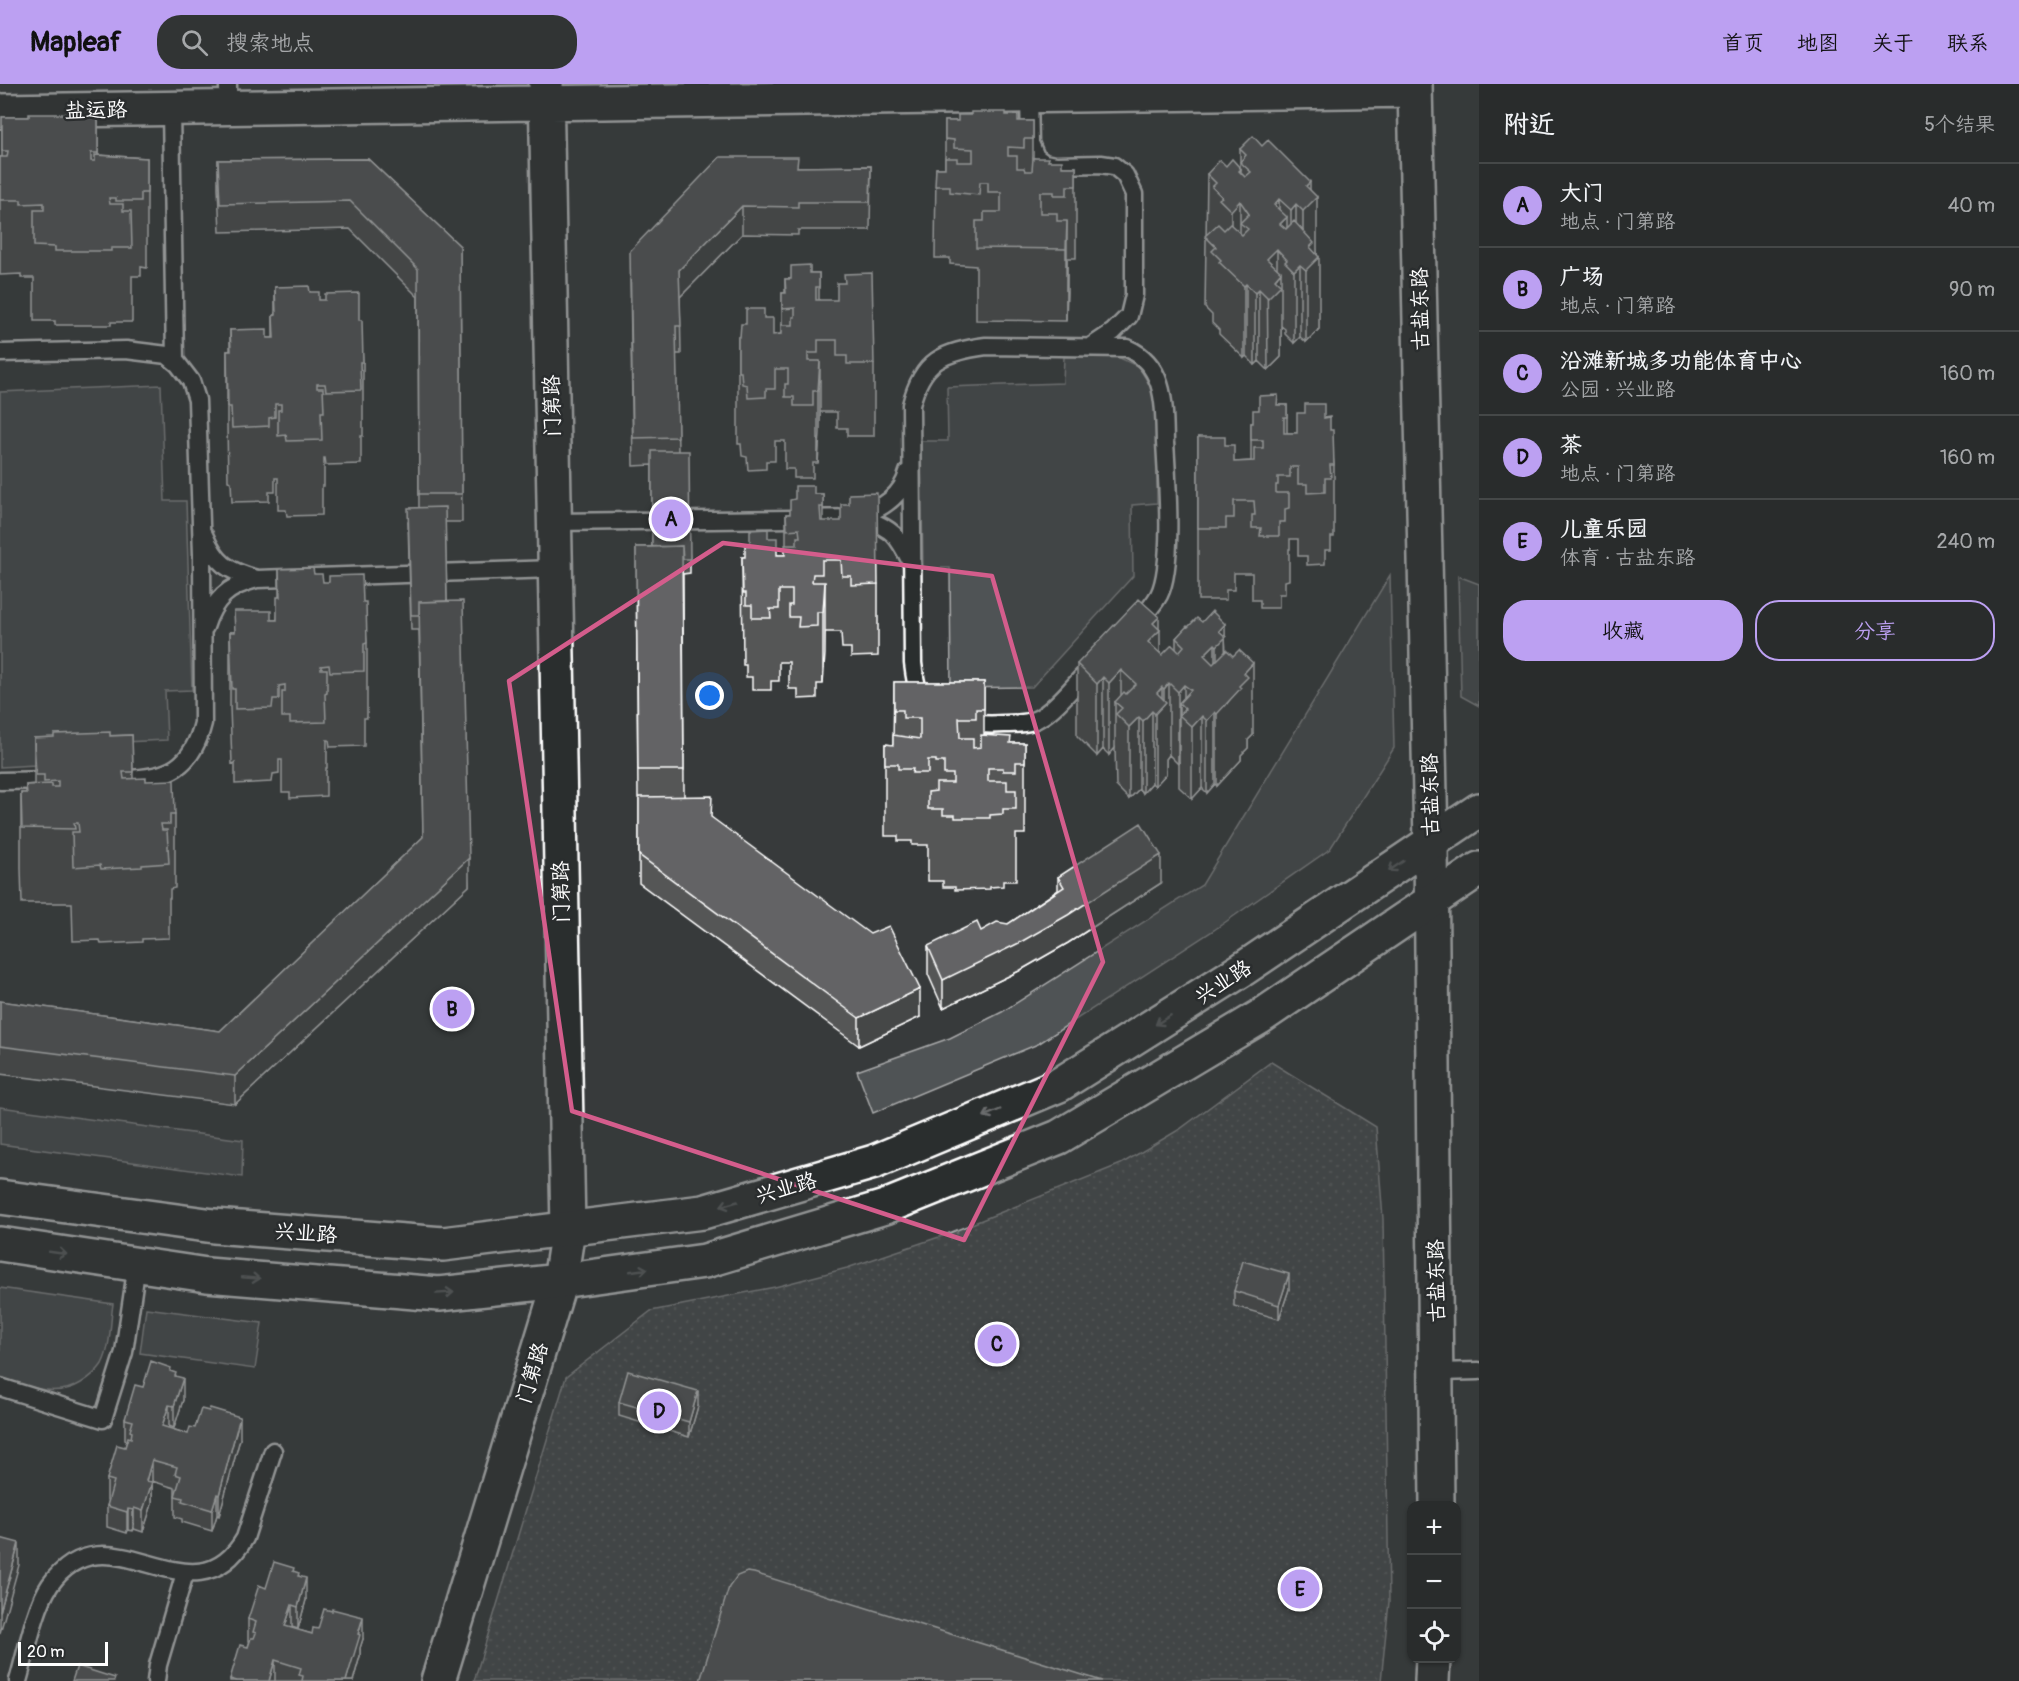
<!DOCTYPE html>
<html lang="zh">
<meta charset="utf-8">
<style>
body{margin:0;font-family:Pangolin,"LXGW WenKai TC",sans-serif;background:#313434;color:#f1f3f6}
.controls{position:absolute;right:18px;bottom:18px;display:grid;overflow:hidden;border-radius:12px;box-shadow:0 2px 4px #0004}
.controls button{width:54px;height:54px;display:grid;place-items:center;padding:0;border:0;border-bottom:2px solid #454848;background:#292c2c;color:#f1f3f6;font:30px sans-serif}
.scale{position:absolute;left:18px;bottom:15px;width:90px;box-sizing:border-box;padding-left:6px;border:3px solid #fff;border-top:0;font-size:16px;line-height:21px;white-space:nowrap;color:#fff;-webkit-text-stroke:4px #2a2d2e;paint-order:stroke}
.you{position:absolute;left:710px;top:612px;width:21px;height:21px;margin:-15px;border:4px solid #fff;border-radius:50%;background:#1a73e8;box-shadow:0 0 0 9px #1a73e833}
.badge{display:grid;place-items:center;width:39px;height:39px;border-radius:50%;background:#bca0f2;color:#111;font-size:20px;font-weight:700}
.pin{position:absolute;translate:-50% -50%;border:3px solid #fff;box-shadow:0 2px 6px #0006}
.list{margin:0;padding:0;list-style:none}
h2{display:flex;justify-content:space-between;align-items:center;height:78px;margin:0;padding:0 24px;font-size:26px}
h2 small{font-size:20px;font-weight:400;color:#a5a7a9}
.list li{display:grid;grid-template-columns:39px 1fr auto;gap:18px;align-items:center;box-sizing:border-box;height:84px;padding:0 24px;border-top:2px solid #454848}
.list b{display:block;font-size:22px;white-space:nowrap}
.list p{margin:0;font-size:20px;white-space:nowrap;color:#a5a7a9}
.list em{font-size:20px;font-style:normal;color:#a5a7a9}
.actions{display:flex;gap:12px;padding:18px 24px}
.actions a{flex:1;padding:14px 0;border:2px solid #bca0f2;border-radius:24px;text-align:center;font-size:21px;color:#bca0f2}
.actions .main{background:#bca0f2;color:#111}
.icon{flex:none;width:33px;height:33px;fill:none;stroke:currentColor;stroke-width:2;stroke-linecap:round;stroke-linejoin:round}
.map{position:relative;flex:none;width:1479px;height:1597px;overflow:hidden}
header{display:flex;align-items:center;gap:36px;box-sizing:border-box;height:84px;padding:0 30px;background:#bca0f2;color:#111}
header strong{font-size:28px}
nav{display:flex;gap:33px;margin-inline-start:auto;font-size:21px}
.search{width:420px;height:54px;background:#313434;display:flex;align-items:center;gap:15px;box-sizing:border-box;padding:0 21px;border-radius:24px;color:#a5a7a9;font-size:22px}
main{display:flex}
aside{flex:1;background:#292c2c}
.map>svg:first-child{display:block}
</style>
<header>
<strong>Mapleaf</strong>
<div class="search"><svg class="icon" aria-label="search" viewBox="0 0 24 24"><circle cx="10" cy="10" r="6"/><path d="M15 15l6 6"/></svg>搜索地点</div>
<nav><a>首页</a><a>地图</a><a>关于</a><a>联系</a></nav>
</header>
<main>
<div class="map">
<svg width="1479" height="1597" viewBox="0 0 1479 1597">
<defs>
<pattern id="park-dots" width="8" height="8" patternUnits="userSpaceOnUse" patternTransform="scale(1.5)"><rect width="8" height="8" fill="#505354"/><path d="M2 2h.1M6 6h.1" fill="none" stroke="#6a6d6e" stroke-width="1.8" stroke-linecap="round"/></pattern>
</defs>
<rect width="100%" height="100%" fill="#373a3b"/>
<filter id="ink" filterUnits="userSpaceOnUse"><feTurbulence type="fractalNoise" baseFrequency=".0167" numOctaves="2"/><feDisplacementMap in="SourceGraphic" scale="12" xChannelSelector="R" yChannelSelector="G"/><feConvolveMatrix kernelMatrix="1 2 1 2 8 2 1 2 1" color-interpolation-filters="sRGB"/></filter>
<g filter="url(#ink)">
<path fill="#505354" stroke="#a8a9aa" stroke-width="1.5" d="M1103 271 1118 273 1139 283 1156 312 1157 419 1132 421 1133 492 1032 603 951 604 950 484H923L921 357H948L947 303 1063 299 1064 273Z
M161 301 165 417H186L192 606 165 607 167 656 35 662V681L0 683V308Z
M1390 491 1394 664 1330 765 1214 846 1038 960 873 1029 857 987 950 954 1002 928 1202 801Z
M1458 492 1479 500V622L1461 612Z
M0 1023 243 1056 242 1093 0 1060Z
M0 1204 113 1220C110 1239 111 1263 102 1280 97 1288 89 1294 81 1299 55 1315 27 1302 0 1293Z
M146 1224 262 1239 255 1285 140 1269Z"/>
<path fill="url(#park-dots)" stroke="#a8a9aa" stroke-width="1.5" d="M1271 978 1376 1043 1383 1135 1389 1518 1381 1597H474L566 1293 651 1227 775 1203 847 1184 942 1152 1121 1080 1180 1045Z"/>
<g fill="none" stroke-linecap="round" stroke-linejoin="round">
<defs>
<path id="service" d="M228 0V24
M1029 12 1030 59 1036 73 1044 79 1056 81 1101 80 1114 82 1125 91 1134 110V211L1129 232 1113 248 1092 262
M171 25 175 277
M986 262 1127 264C1166 281 1164 321 1165 358 1167 393 1174 482 1159 511 1147 533 1107 567 1088 587 1074 601 1056 625 1039 634 1030 640 1014 640 1004 640 975 642 929 638 918 605 915 597 914 587 913 579L911 321C922 276 943 268 986 262Z
M0 269 126 266 167 271 178 280 191 297 197 316 202 470 203 639C192 684 168 694 125 695
M856 433C880 426 902 413 908 388
M554 438 865 434C893 446 897 450 911 478
M204 451C216 479 227 487 257 495
M205 543C214 515 228 502 257 495L555 485
M0 697 57 696
M1437 1288 1479 1287
M0 1303 103 1335 124 1268 137 1180
M18 1597C26 1570 35 1523 50 1501 109 1418 193 1544 245 1454L273 1367
M156 1597 158 1581 185 1489"/>
<path id="minor" d="M1415 0 1431 759 1437 1422
M0 27 1415 6
M438 1597 560 1197 568 1145 546 0
M1432 1597 1433 1574"/>
<path id="tertiary" d="M0 1113 214 1142 443 1160 703 1128 874 1078 1059 1001 1243 885 1479 726
M0 1160 207 1191 439 1210 560 1197 705 1177 885 1123 1059 1053 1260 933 1479 785"/>
</defs>
<use href="#service" stroke="#fff" stroke-width="21"/>
<use href="#minor" stroke="#fff" stroke-width="38"/>
<use href="#tertiary" stroke="#fff" stroke-width="38"/>
<use href="#service" stroke="#2a2d2e" stroke-width="16"/>
<use href="#minor" stroke="#2a2d2e" stroke-width="33"/>
<use href="#tertiary" stroke="#2a2d2e" stroke-width="33"/>
</g>
<path fill="#555657" stroke="#fff" stroke-width="1.5" d="M1006 31 1018 37H1033V74L1049 77 1062 83H1076V174H1067L1066 237 976 236V182L950 180V174H935L936 84H945V37H958Z
M2 33H98V71L147 74V184L141 183V192H132V238H111V241H55V237H34V194H21V190L0 191V73H2Z
M1240 65 1310 107 1317 170 1319 245 1306 258 1300 253 1294 259 1285 250V245L1281 242V273L1268 286 1259 277 1255 281 1246 272 1244 274 1219 250V246L1212 239V231L1205 224 1207 90 1226 82 1240 83Z
M368 75 460 162 462 438H445L447 517 469 802 235 1020 0 990V917L220 947 423 753 419 546H411L408 438 419 424 418 213 350 145 220 148 218 104V76Z
M871 82 870 146H798V151L742 150 680 213 681 270H676L678 367 690 475V489L683 490 684 712 712 734 920 933 859 962 639 799V714H638L636 463H652V381L633 382 630 195 798 83Z
M810 189H819V216L874 280V352H847V344H837V328H820L818 379H813V394H794V385H785V357H775V377H766V385L748 386 747 373 742 372 741 360H738V253H740L746 240 764 234 773 251 781 250 782 241V209H785V195H791Z
M275 203 310 208 319 216 359 236 363 278V352H361V380L326 381 325 374H324V402H322V431L287 432 286 426H278V394H275V408H269V417L232 418 231 398 228 397 227 341V267H230V246L267 254H273V232L275 231Z
M1278 321H1287V349H1297L1324 334 1330 346 1334 381V453H1331V466H1325V480L1307 481V472H1298V455H1290V465H1289V496L1285 497V510H1279V524H1260V516H1252V489H1234V506H1226V516H1198V353L1225 361 1234 378 1251 377V339H1253L1259 326Z
M814 410H823V437L878 500V572L851 573V564H842L841 548H825L823 600H817V614L798 615V605H789V578H779V597H771V606H752V593H746V581H743L742 473H745L750 461 768 454 777 471H785L786 461V430H790L795 415Z
M279 485 314 490 323 498 363 518 367 559V634H364V662L330 663 329 656H327V684H326V712L290 714V708H282V676H279V689L273 690 272 698 235 700V679L232 680 230 623V548H234L271 536H277L279 513Z
M1202 538 1225 553 1226 568 1253 651 1248 656V664L1241 671V676L1217 702 1215 700 1207 709 1202 704 1192 715 1179 703V679L1178 680 1169 671 1166 675V690L1155 702 1152 699 1143 709 1139 705 1129 715 1116 702 1115 664 1109 671 1103 665 1097 672 1077 652V580L1159 545 1160 569 1162 571 1176 565V554L1188 543Z
M894 598H984V652L1011 659H1025V750H1016V797H1003V802L990 803V805L955 806V803H943V797H928V761H912V757H898V752H885V660L893 661Z
M132 651 133 695 146 697 175 730V804L170 805V814H169V854L142 855V858L101 860 100 856 73 857 72 819H22L21 784V709H26V701L34 700V654Z
M1058 793 1161 799 1068 859 1019 887 943 924 928 890V862L1008 840 1058 806Z
M1289 1205 1279 1235 1234 1222V1207Z
M171 1287 176 1292 183 1316 174 1344 169 1342 168 1344 188 1350 240 1355 219 1432 217 1431 212 1447 182 1438V1435L175 1433V1404L152 1397V1420L143 1448 134 1445 133 1447 128 1446 127 1449 107 1443V1422L109 1417 107 1416V1395L125 1363 127 1357 125 1356V1335L143 1303Z
M619 1318 698 1322 689 1353 619 1332Z
M294 1488 299 1492 306 1516 298 1545 292 1543 291 1544 312 1550 363 1555 360 1564V1572L353 1597H230V1595L248 1563 250 1557H248V1535L266 1504Z"/>
<path fill="#454647" stroke="#fff" stroke-width="1.5" d="M1241 85V119L1240 117V189H1231V127L1239 87Z
M1310 98V119L1317 113V175L1319 173V245L1306 258V186L1303 183V127L1306 102Z
M1279 115V168L1277 165V193L1281 188V273L1268 286 1267 175 1274 121Z
M1296 120V185L1300 181V253L1294 259V187L1291 184V126Z
M742 122V150L679 214V186Z
M1287 133V175L1280 140Z
M1067 137V209L1066 237V165Z
M1246 200V272L1244 274V202Z
M1259 205V277L1255 281V209Z
M820 277V349L818 379V307Z
M825 498V570L823 600V528Z
M1159 533V547L1160 546V606L1162 603V622L1164 620V605L1169 599V671L1166 675V690L1155 702V630L1148 558 1153 539Z
M1225 540 1226 621 1239 602 1244 589 1253 579V651L1248 656V664L1241 671V676L1217 702V562L1219 547Z
M1215 560V700L1207 709V637L1204 571Z
M1121 586V623L1115 618V664L1109 671V599Z
M1103 593V665L1097 672V600Z
M1184 601V624L1179 619V679L1178 680V608Z
M1152 627V699L1143 709V637Z
M1202 632V704L1192 715V643Z
M1139 633V705L1129 715V643Z
M1161 771V799L1068 859 1019 887 943 924V896Z
M469 774V802L235 1020V992Z
M920 905V933L859 962V934Z
M1289 1190V1205L1279 1235V1221Z
M183 1294V1316L174 1344V1322Z
M698 1307V1322L689 1353V1338Z
M169 1321V1342L162 1363V1342Z
M240 1333V1355L219 1432V1411Z
M152 1376V1397L149 1408 152 1398V1420L143 1448V1427L146 1397Z
M217 1410V1431L212 1447V1426Z
M134 1424V1445L133 1447V1426Z
M128 1425V1446L127 1449V1428Z
M19 1459V1481L0 1549V1528Z
M306 1494V1516L298 1545V1523Z
M292 1521V1543L285 1564V1542Z
M363 1533V1555L360 1564V1572L353 1597H346Z
M275 1576V1597H269Z"/>
<path fill="#636465" stroke="#fff" stroke-width="1.5" d="M971 28H1006V31H1018V37H1033V55H1024V64L1008 63V72H1017V84H1024L1025 87H1032L1033 74H1049L1048 77H1062V83H1076V102H1067V111H1054V108H1040V129H1057V137H1067L1066 165 976 164V137H984V128H1001V108H988V98H980L979 111 950 108V102H935L936 84H945V74H957V78H973V65L954 64V56L945 55V37H958V31H971Z
M29 30H70V33H98V69H91V77H95V71L147 74V109H141V117H116V114H109L110 120H123V127H131L132 164H111V167H55V163L34 162V126H44V119L21 120V116H0V73H7L8 67H2V33H29Z
M1253 52 1262 62 1268 56 1310 98 1306 102 1317 113 1303 127 1296 120 1291 126 1279 115 1274 121 1287 133 1280 140 1286 145 1294 137 1314 159 1310 163 1319 173 1306 186 1300 181 1294 187 1285 178 1287 176 1277 165 1267 175 1281 188 1275 195 1281 201 1268 214 1259 205 1255 209 1246 200 1244 202 1219 178 1221 176 1212 167 1216 163 1205 152 1218 140 1224 146 1230 140 1242 151 1248 145 1240 139 1249 130 1240 117 1231 127 1219 115 1222 113 1212 103 1216 99 1207 90 1220 76 1226 82 1232 75 1241 85 1239 87 1245 93 1251 88 1240 78 1246 71 1240 65Z
M720 73H798L797 83 871 82 870 118H798V123L742 122 679 186 681 242H676L678 353 633 354 630 167Z
M368 75 460 162 462 410H419L418 185 350 117 220 120 218 76Z
M810 181V189H819V203H816V216H837V199H845L844 190 872 189 874 280H847V272H837V256H818V269H808V277H820L818 307H813V322H794V313H785V300H788V285H775V305H766V313L748 314 747 301 742 300 741 288H738V253H740L741 240H746V225H764V234H773V251L781 250V241H793V233H795V224L782 225V209H786L785 195H791V182Z
M309 202 310 208H319V216H325V210L359 209V236H362L363 278H360L361 306 326 307 325 300H317V304H323L324 328H321L322 356 287 357 286 351 278 352V326H281V320H275V333L269 334V342L232 344 231 323H228L227 267H231L230 246 267 245V254H274L273 232 276 231 275 203Z
M1278 311 1277 321H1287V333H1284V349H1297V329H1305V320H1324V334L1330 333V346H1333L1334 381H1330L1331 394H1325V408L1307 409V400H1298V383H1290V393H1278V401H1276V409H1289V424L1285 425V438H1279V452H1260L1261 444H1252V431H1255L1254 417H1234V434H1226V444H1198V353H1225V361H1234V378L1254 377V364H1263V356H1251V339H1253V326H1259V312Z
M652 367H689L690 475H683L682 462 652 463Z
M795 402H814V410H823V423H820L821 437H841V420H849V410L877 409 878 500 851 501V492H842L841 476H822V490H813L812 498H825L823 528H817V542L798 543 799 533H789V521H792V506H779V525H770L771 534H752V521H746V509H743L742 473H745V461H750V446L768 445V454H777V471H785V461H797V453H800L799 445 787 446 786 430H790V416L795 415Z
M445 423 447 517 419 518V531H411L408 424Z
M682 462 684 686H638L636 463Z
M313 484 314 490H322L323 498H329V492L362 491 363 518H366L367 559 364 560V587L330 588 329 581 321 582V585H327V609L325 610 326 638 290 639V633H282V608H285V601L279 602V615H273L272 624 235 625V605H232L230 548H235L234 527H271V536H277V513H280L279 485Z
M1139 515 1159 533 1153 539 1160 546 1148 558 1162 571 1172 561 1179 568 1184 562 1176 554 1187 542 1188 543 1197 534 1202 538 1212 527 1225 540 1219 547 1226 553 1217 562 1215 560 1204 571 1213 580 1227 566 1233 572 1239 566 1253 579 1244 589 1248 593 1239 602 1241 604 1217 630 1215 628 1207 637 1202 632 1192 643 1179 631 1185 625 1179 619 1191 606 1184 601 1178 608 1169 599 1164 605 1162 603 1157 609 1166 618 1155 630 1152 627 1143 637 1139 633 1129 643 1116 630 1122 624 1115 618 1124 608 1126 610 1136 600 1121 586 1109 599 1103 593 1097 600 1077 580Z
M463 517 469 774 235 992 0 962V917L220 947 423 753 419 518Z
M894 598H984V625H976V634H959L960 654H973V664L981 663V651L1011 653 1010 659H1025V678H1016V687H1003V684H988V697H1007V706H1016V725H1003V730L990 731V734H955V731H943V725H928V708L936 707V699H953V690H944V678H936V676H928V689H912L913 685H898V680H885V660L893 661V651L920 655V634H903V626H894Z
M110 648V652L132 651 133 688H123L124 695 146 694V697L174 696 175 730H170V740H161L162 746H167L169 779 142 781V783L101 785 100 781 73 783 72 748H79L78 739H74L75 745 22 744 21 709H27L26 701 52 700V703H58V697L44 698V691H36L34 654 54 653V650Z
M712 712 711 733 870 850 889 842 920 905 859 934 639 771V713Z
M1141 739 1161 771 1068 831 1019 859 943 896 928 862 977 838 981 847 997 838 1008 840 1064 803 1058 793Z
M1243 1177 1289 1190 1279 1221 1234 1207Z
M151 1277 171 1284 170 1287 176 1289 175 1292 183 1294 174 1322 169 1321 162 1342 188 1350 190 1343 195 1344 201 1325 209 1327 210 1324 240 1333 219 1411 217 1410 212 1426 182 1417 183 1414 175 1412 181 1392 175 1390 177 1383 152 1376 146 1397 152 1398 143 1427 134 1424 133 1426 128 1425 127 1428 107 1422 114 1397 107 1395 117 1361 125 1363 128 1353 131 1354 132 1348 130 1347 133 1337 125 1335 135 1301 143 1303Z
M628 1287 698 1307 689 1338 619 1318Z
M0 1454 19 1459 0 1528Z
M274 1478 294 1484 293 1487 299 1489 298 1492 306 1494 298 1523 292 1521 285 1542 312 1550 313 1544 318 1545 324 1525 332 1527V1525L363 1533 358 1550 360 1551 346 1597H302L303 1592 299 1591 301 1584 275 1576 269 1597H237L230 1595 240 1561 248 1563 251 1554H254L256 1549 253 1548 256 1538 248 1535 259 1501 266 1504Z
M747 1488 754 1489 1102 1597H700L729 1503 737 1492Z
M77 1582 115 1594 114 1597H72Z"/>
<defs><path id="oneway-shaft" d="M-6 0H5M1.5-3L5.5 0L1.5 3" fill="none" stroke-width="1.6" stroke-linecap="round" stroke-linejoin="round" transform="scale(1.5)"/></defs>
<g stroke="#6a6c6d">
<use href="#oneway-shaft" transform="translate(1396 782) rotate(146)"/>
<use href="#oneway-shaft" transform="translate(1163 936) rotate(148)"/>
<use href="#oneway-shaft" transform="translate(992 1029) rotate(157)"/>
<use href="#oneway-shaft" transform="translate(729 1120) rotate(164)"/>
<use href="#oneway-shaft" transform="translate(58 1169) rotate(8)"/>
<use href="#oneway-shaft" transform="translate(639 1186) rotate(-8)"/>
<use href="#oneway-shaft" transform="translate(251 1194) rotate(5)"/>
<use href="#oneway-shaft" transform="translate(445 1209) rotate(-4)"/>
</g>
</g>
<path d="M0 0H1479V1597H0ZM723 459 992 492 1103 878 964 1156 572 1027 509 597Z" fill="#373a3b" fill-opacity=".55" fill-rule="evenodd"/>
<path fill="none" stroke="#d45d8c" stroke-width="4.5" stroke-linejoin="round" d="M723 459 992 492 1103 878 964 1156 572 1027 509 597Z"/>
<g text-anchor="middle" stroke-width="5" stroke-linejoin="round" paint-order="stroke">
<g font-size="21" fill="#fff" stroke="#2a2d2e">
<text transform="translate(96 26) rotate(-1)" y="7">盐运路</text>
<text transform="translate(1420 225) rotate(-91)" y="7">古盐东路</text>
<text transform="translate(552 322) rotate(-91)" y="7">门第路</text>
<text transform="translate(1430 711) rotate(-91)" y="7">古盐东路</text>
<text transform="translate(561 808) rotate(-91)" y="7">门第路</text>
<text transform="translate(1223 898) rotate(-33)" y="7">兴业路</text>
<text transform="translate(786 1104) rotate(-16)" y="7">兴业路</text>
<text transform="translate(306 1149) rotate(4)" y="7">兴业路</text>
<text transform="translate(1436 1197) rotate(-91)" y="7">古盐东路</text>
<text transform="translate(532 1289) rotate(-73)" y="7">门第路</text>
</g>
</g>
</svg>
<div class="controls">
<button>+</button>
<button>−</button>
<button><svg class="icon" aria-label="locate" viewBox="0 0 24 24"><circle cx="12" cy="12" r="6"/><path d="M12 2v4M12 18v4M2 12h4M18 12h4"/></svg></button>
</div>
<div class="scale">20 m</div>
<div class="you"></div>
<div class="pin badge" style="left:671px;top:435px">A</div>
<div class="pin badge" style="left:452px;top:925px">B</div>
<div class="pin badge" style="left:997px;top:1260px">C</div>
<div class="pin badge" style="left:659px;top:1327px">D</div>
<div class="pin badge" style="left:1300px;top:1505px">E</div>
</div>
<aside>
<h2>附近<small>5个结果</small></h2>
<ul class="list">
<li><span class="badge">A</span><div><b>大门</b><p>地点 · 门第路</p></div><em>40 m</em></li>
<li><span class="badge">B</span><div><b>广场</b><p>地点 · 门第路</p></div><em>90 m</em></li>
<li><span class="badge">C</span><div><b>沿滩新城多功能体育中心</b><p>公园 · 兴业路</p></div><em>160 m</em></li>
<li><span class="badge">D</span><div><b>茶</b><p>地点 · 门第路</p></div><em>160 m</em></li>
<li><span class="badge">E</span><div><b>儿童乐园</b><p>体育 · 古盐东路</p></div><em>240 m</em></li>
</ul>
<div class="actions"><a class="main">收藏</a><a>分享</a></div>
</aside>
</main>
